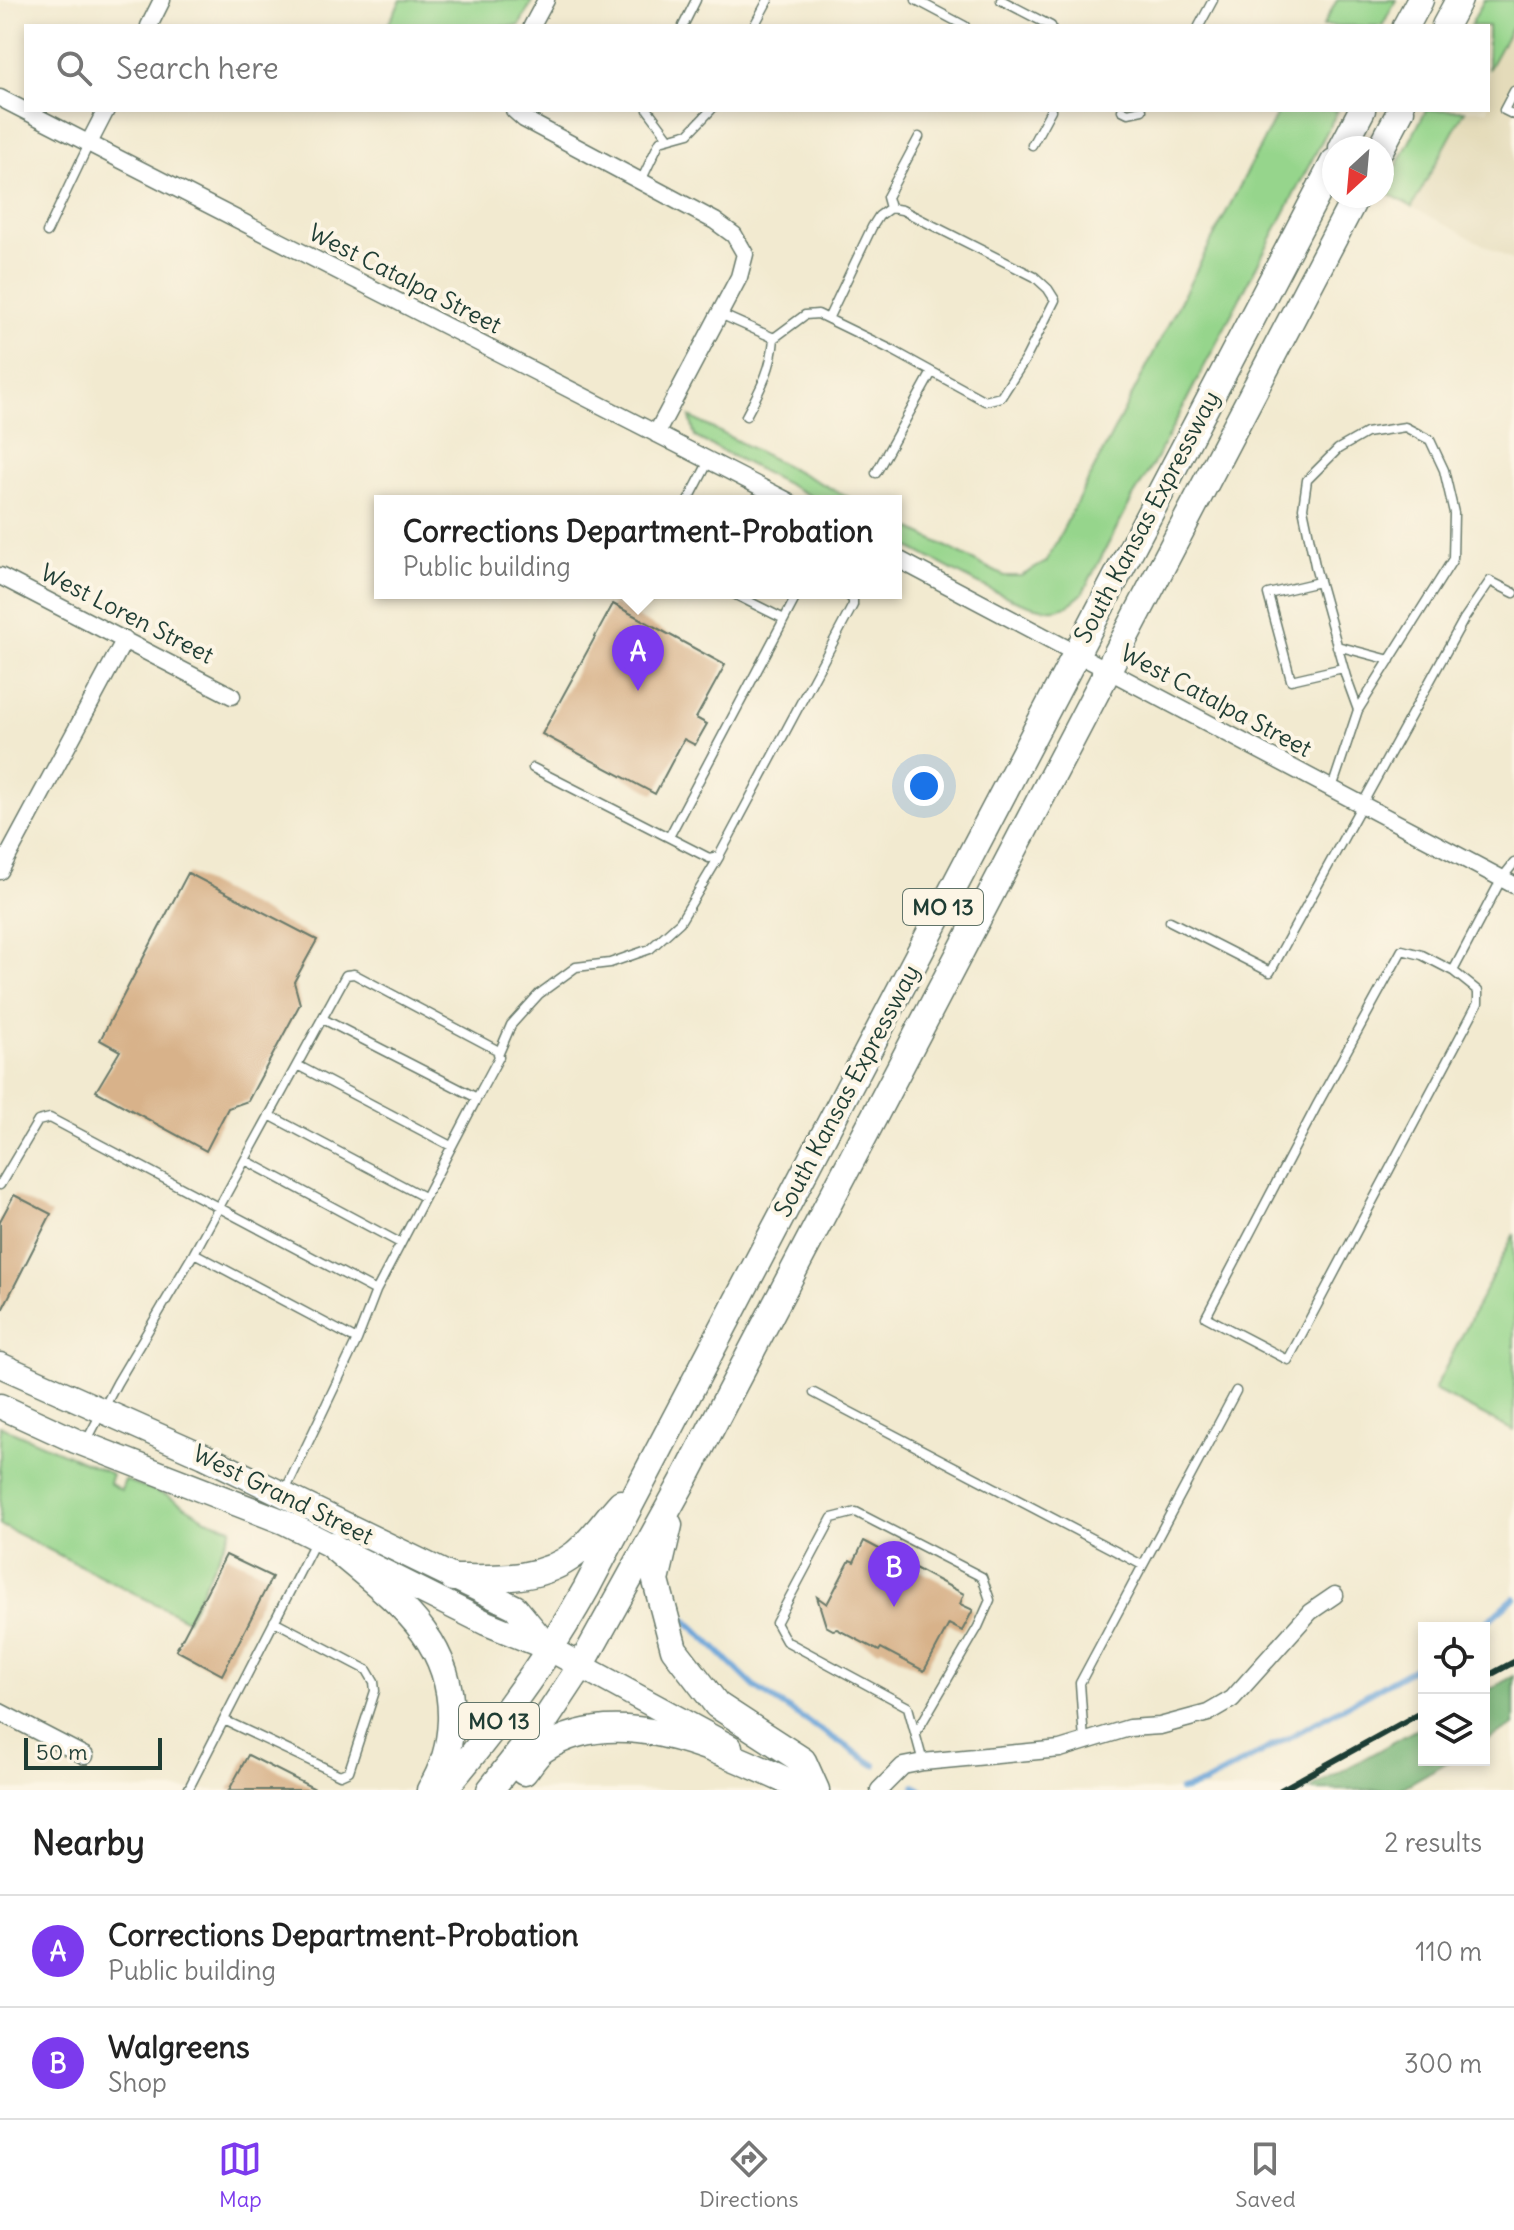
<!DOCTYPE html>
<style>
body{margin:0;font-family:Delius,sans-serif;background:#f2f2f2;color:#222}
.controls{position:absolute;right:24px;bottom:24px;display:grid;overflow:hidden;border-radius:0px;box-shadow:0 4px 12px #0003}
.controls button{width:72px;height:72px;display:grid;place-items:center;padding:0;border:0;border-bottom:2px solid #e0e0e0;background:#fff;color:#222;font:40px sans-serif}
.compass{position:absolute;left:1322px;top:136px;width:72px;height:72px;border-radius:50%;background:#fff;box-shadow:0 4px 12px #0003;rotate:206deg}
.scale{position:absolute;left:24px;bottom:20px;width:138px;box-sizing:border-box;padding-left:8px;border:4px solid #1f3d34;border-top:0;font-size:22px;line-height:28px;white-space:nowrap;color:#1f3d34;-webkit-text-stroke:6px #fcf5e5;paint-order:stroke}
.you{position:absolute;left:924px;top:786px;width:28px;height:28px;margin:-20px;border:6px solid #fff;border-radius:50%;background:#1a73e8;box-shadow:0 0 0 12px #1a73e833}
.badge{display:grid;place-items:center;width:52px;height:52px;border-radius:50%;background:#7c3aed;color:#fff;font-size:26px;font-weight:700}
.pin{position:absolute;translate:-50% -66px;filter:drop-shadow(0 2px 4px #0008)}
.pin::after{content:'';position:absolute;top:42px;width:28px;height:24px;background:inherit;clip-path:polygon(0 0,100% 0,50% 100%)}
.popup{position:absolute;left:374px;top:495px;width:528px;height:104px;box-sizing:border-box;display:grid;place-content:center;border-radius:0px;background:#fff;filter:drop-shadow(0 2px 6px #0005);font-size:26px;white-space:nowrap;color:#767676}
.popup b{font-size:30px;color:#222}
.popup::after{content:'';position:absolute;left:50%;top:100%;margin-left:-16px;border:16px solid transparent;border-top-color:#fff}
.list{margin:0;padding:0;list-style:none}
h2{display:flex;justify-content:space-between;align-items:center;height:104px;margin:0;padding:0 32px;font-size:34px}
h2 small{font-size:26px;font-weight:400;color:#767676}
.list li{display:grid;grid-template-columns:52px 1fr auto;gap:24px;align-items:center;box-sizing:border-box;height:112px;padding:0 32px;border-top:2px solid #e0e0e0}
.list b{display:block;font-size:30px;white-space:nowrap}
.list p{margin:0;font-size:26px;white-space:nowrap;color:#767676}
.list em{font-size:26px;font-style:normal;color:#767676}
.icon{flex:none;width:44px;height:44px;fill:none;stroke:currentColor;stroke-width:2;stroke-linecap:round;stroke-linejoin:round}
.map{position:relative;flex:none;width:1514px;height:1790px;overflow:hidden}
.search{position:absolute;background:#fff;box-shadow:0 4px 12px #0003;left:24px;right:24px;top:24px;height:88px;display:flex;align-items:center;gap:20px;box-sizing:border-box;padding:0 28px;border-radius:0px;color:#767676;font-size:30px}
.sheet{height:328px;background:#fff}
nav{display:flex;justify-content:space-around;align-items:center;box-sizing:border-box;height:112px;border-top:2px solid #e0e0e0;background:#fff;font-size:22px;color:#767676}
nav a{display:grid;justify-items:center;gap:4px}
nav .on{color:#7c3aed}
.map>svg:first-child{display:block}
</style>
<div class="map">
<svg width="1514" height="1790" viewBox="0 0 1514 1790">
<rect width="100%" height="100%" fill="#fcf5e5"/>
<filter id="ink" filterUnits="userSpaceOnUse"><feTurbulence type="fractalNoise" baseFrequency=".0125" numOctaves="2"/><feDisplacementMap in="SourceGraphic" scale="16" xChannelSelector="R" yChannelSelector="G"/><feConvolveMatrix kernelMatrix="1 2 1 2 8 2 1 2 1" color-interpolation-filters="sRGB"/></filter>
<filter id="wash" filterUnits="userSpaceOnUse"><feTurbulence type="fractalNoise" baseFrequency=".006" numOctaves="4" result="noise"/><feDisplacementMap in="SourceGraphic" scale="32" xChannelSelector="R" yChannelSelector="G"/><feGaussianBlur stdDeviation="1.8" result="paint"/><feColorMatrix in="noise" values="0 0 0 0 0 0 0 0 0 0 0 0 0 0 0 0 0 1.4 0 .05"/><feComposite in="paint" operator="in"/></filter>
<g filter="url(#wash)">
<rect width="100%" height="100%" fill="#f2ead0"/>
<path fill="#e4dbba" d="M1514 23V261L1412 207 1465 110H1488V70Z"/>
<path fill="#96d58c" stroke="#5a8960" stroke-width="2" d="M401 0H533L519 26H387Z
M1337 0H1396L1382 26H1323Z
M1484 0H1514V23L1488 70V26H1470Z
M1279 110H1338L1155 461 1133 497 1082 594C1074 601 1066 608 1055 609 1022 613 930 557 896 540V521L1004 576H1021L1046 562Z
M1426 110H1465L1412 207 1384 191Z
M690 417 856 501H820L695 437Z
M1514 1234V1431L1434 1390Z
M0 1426 112 1474 109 1483 121 1490 125 1480 166 1495 206 1519 232 1528 187 1620 0 1525Z"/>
<path fill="#78b678" stroke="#4c7a56" stroke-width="2" d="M1514 1676V1725L1484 1742V1692Z
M1424 1725V1760H1451L1398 1790H1308Z"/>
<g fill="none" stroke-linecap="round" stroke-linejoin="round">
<path stroke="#68a3d8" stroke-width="6" d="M681 1615 756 1688 875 1765
M1480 1628 1514 1598
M914 1786 921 1790
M1180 1790 1204 1784 1424 1663"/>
</g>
<g id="blocks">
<path fill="#d8b28a" d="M613 604 725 665 696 718 707 724 695 745 684 739 655 794 542 734Z
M188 873 317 940 294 982 300 1004 248 1101 228 1108 206 1151 96 1091 120 1051 100 1040Z
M14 1195 51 1214 0 1314V1221Z
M864 1541 964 1594 960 1604 973 1610 962 1631 949 1624 924 1671 881 1648 879 1651 837 1629 833 1630 826 1626 817 1597 827 1604 850 1560 854 1562Z
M226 1555 272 1577 222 1675 176 1650Z
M248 1755 317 1790H229Z"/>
</g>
</g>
<g filter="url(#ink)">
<use href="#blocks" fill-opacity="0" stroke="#697a6b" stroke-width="2"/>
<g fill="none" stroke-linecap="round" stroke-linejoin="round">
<defs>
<path id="service" d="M916 0 965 26
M1001 0 1051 26
M683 26 696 0
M754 26 768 0
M1199 26 1213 0
M1514 91 1504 110 1514 115
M648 110 668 137
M1122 110 1128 113 1142 110
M1032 145 1051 110
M641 181 660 141 689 133 711 110
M890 208 887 197 919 137
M47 232 89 144
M720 314 774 338 805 315 818 314 894 351 985 401 1001 397 1026 358 1055 300 1048 289 1035 277 902 210 890 208 879 216 872 227 828 319
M746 416C760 390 772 369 774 338
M876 473 932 372
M688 501 709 461
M1319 582 1268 594 1291 680 1343 668
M732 593 784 619
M1337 646 1390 660
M533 768 709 858 719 856 853 605V600L846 593
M1332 788 1358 710 1346 677 1316 570 1303 508 1307 480 1338 449 1366 433 1405 427 1430 440 1444 470 1454 513 1453 559 1358 710
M669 837 798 593
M1170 921 1270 972 1464 619 1490 581 1514 593
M1453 971 1422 955 1402 950 1317 1105 1206 1317 1288 1360 1478 1003V991L1453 971 1502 878 1514 863
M499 1053 511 1025 539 994 576 967 610 963 650 949 680 922 719 857
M297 1065 451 1146
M269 1115 424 1197
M245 1160 400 1243
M0 1185 38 1121 50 1118 376 1291
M194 1253 357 1340
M814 1393 1142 1565
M86 1442 117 1383 194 1253 346 975 354 974 497 1050 499 1057 477 1098
M285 1491 357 1340 376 1291 477 1098 323 1019
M224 1720 340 1775 349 1771 375 1691 374 1682 367 1670 274 1621
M916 1733 978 1627 990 1600 982 1577 856 1512 832 1518 776 1623 786 1641 908 1707 923 1762
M1084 1741 1080 1683 1236 1391
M188 1790 315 1542"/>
<path id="minor" d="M149 26 162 0
M532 26 546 0
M0 98 788 501
M514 110 524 119 715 221 734 235 745 254 739 277 656 434
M89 143 106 110
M896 558 1514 885
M0 576 232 696
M0 871 125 639
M0 1712 85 1756
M879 1790 903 1766 923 1762 1060 1749 1129 1728 1160 1726 1208 1713 1232 1699 1310 1612 1335 1595"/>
<path id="secondary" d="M0 1365 204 1456 515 1607 548 1647
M0 1406 76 1441 284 1522 486 1623 550 1649 730 1747"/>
<path id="primary" d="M1406 26 1420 0
M1445 26 1459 0
M1342 148 1362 110
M1381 148 1401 110
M669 1525 656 1581 674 1649 717 1705 803 1761 816 1790
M331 1545C389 1596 453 1634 451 1720 450 1746 444 1768 430 1790
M453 1578C494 1578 540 1582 575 1554 592 1540 606 1519 621 1503
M524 1772C530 1765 536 1754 544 1749 622 1697 732 1757 807 1790
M443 1790C497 1727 546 1661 586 1589L1334 162
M490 1790 546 1719 581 1666 685 1478 1356 196"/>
</defs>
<use href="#service" stroke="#697a6b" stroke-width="11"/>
<use href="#minor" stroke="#697a6b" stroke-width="19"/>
<use href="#secondary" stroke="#697a6b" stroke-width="27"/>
<use href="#primary" stroke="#697a6b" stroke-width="29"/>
<use href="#service" stroke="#fff" stroke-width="8"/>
<use href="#minor" stroke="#fff" stroke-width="16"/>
<use href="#secondary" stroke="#fff" stroke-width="24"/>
<use href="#primary" stroke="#fff" stroke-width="26"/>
<path stroke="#1f3d34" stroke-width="6" d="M1484 1678 1514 1662
M1281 1790 1424 1711"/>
</g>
</g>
<g text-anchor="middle" stroke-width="8" stroke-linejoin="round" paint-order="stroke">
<g fill="#fcf5e5" stroke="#617469" stroke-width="2">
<rect x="903" y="889" width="80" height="36" rx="6"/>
<rect x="459" y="1703" width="80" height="36" rx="6"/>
</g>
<g font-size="22" font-weight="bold" fill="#1f3d34">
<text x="943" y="915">MO 13</text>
<text x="499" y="1729">MO 13</text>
</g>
<g font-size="24" fill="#1f3d34" stroke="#fcf5e5">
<text transform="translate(405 279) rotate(27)" y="8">West Catalpa Street</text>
<text transform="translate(1147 517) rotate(-62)" y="8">South Kansas Expressway</text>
<text transform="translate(127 614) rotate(27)" y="8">West Loren Street</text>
<text transform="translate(1216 701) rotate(28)" y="8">West Catalpa Street</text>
<text transform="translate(847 1091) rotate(-62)" y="8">South Kansas Expressway</text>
<text transform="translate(283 1495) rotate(26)" y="8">West Grand Street</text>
</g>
</g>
</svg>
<div class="controls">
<button><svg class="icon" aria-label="locate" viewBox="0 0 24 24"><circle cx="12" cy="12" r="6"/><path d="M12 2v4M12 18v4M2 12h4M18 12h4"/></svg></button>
<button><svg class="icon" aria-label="layers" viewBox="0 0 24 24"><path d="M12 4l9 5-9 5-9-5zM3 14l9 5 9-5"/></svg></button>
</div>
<svg class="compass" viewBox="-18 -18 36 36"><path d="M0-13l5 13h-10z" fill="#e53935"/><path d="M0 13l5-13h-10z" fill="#767676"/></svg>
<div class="scale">50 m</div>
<div class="you"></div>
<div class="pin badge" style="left:638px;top:691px">A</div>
<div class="popup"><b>Corrections Department-Probation</b>Public building</div>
<div class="pin badge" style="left:894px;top:1607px">B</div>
<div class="search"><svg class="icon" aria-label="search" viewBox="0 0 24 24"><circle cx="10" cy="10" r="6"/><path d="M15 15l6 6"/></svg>Search here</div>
</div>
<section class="sheet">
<h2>Nearby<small>2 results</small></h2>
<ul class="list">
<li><span class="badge">A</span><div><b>Corrections Department-Probation</b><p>Public building</p></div><em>110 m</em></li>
<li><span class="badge">B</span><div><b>Walgreens</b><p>Shop</p></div><em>300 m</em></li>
</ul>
</section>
<nav>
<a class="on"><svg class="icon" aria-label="map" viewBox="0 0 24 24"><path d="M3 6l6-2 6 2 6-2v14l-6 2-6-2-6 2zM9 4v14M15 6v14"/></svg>Map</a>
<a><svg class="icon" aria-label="directions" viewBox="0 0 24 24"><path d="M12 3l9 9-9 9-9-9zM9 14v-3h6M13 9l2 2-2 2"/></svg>Directions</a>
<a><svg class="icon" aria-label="saved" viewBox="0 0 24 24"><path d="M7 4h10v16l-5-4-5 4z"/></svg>Saved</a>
</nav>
